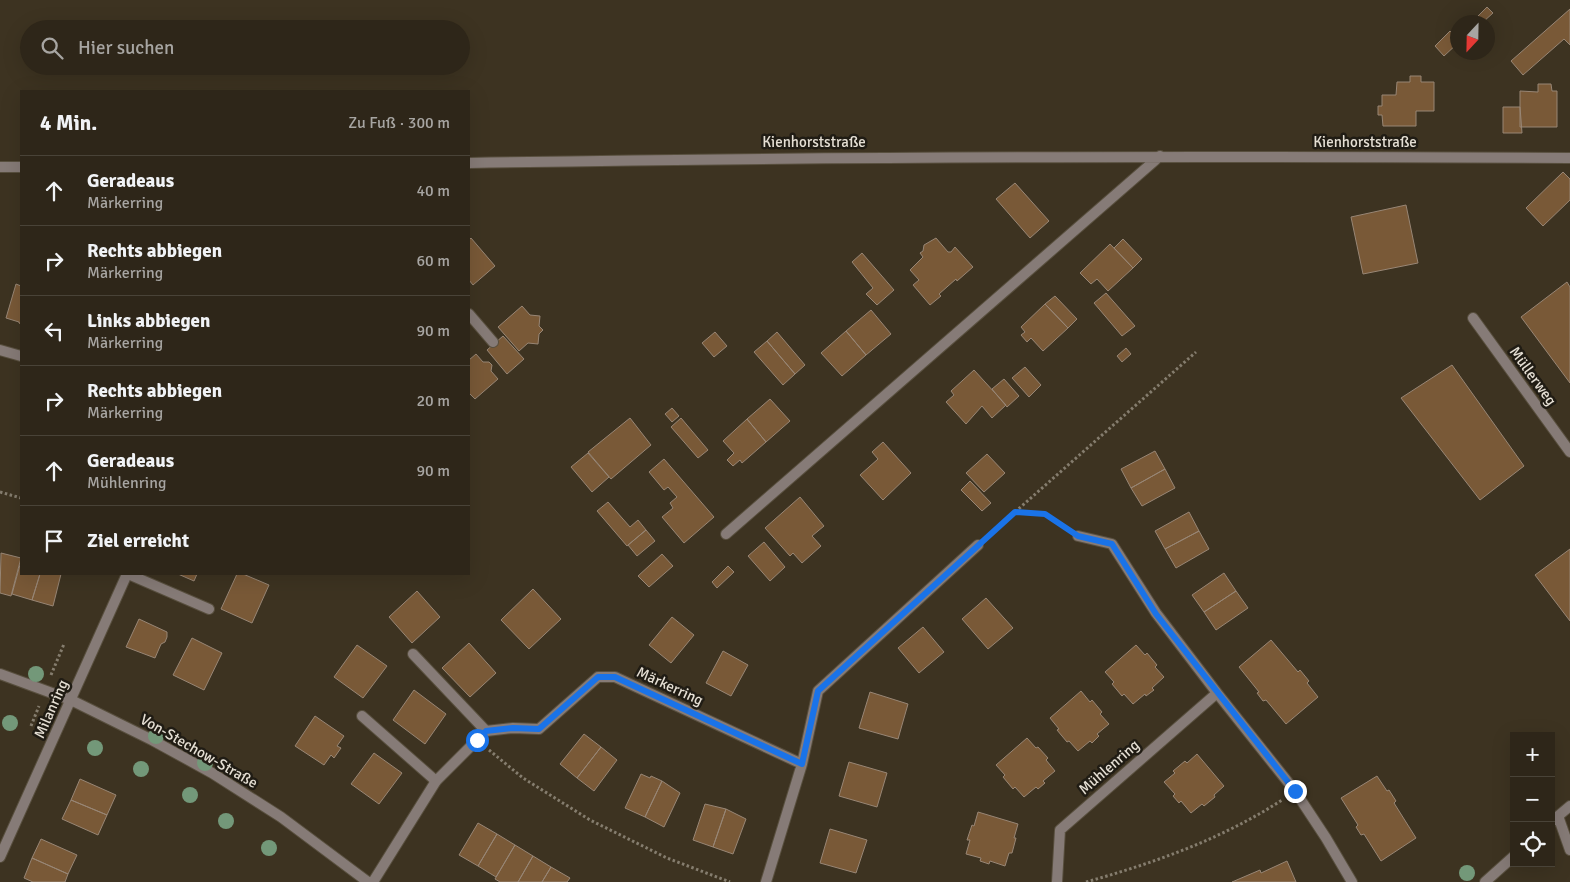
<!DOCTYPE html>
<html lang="de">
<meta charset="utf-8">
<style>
body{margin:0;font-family:Signika,sans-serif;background:#362e22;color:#f1f3f6}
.controls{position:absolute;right:15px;bottom:15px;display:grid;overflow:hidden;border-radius:0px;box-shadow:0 5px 20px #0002}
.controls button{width:45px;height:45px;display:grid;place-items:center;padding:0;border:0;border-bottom:1px solid #494338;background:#2e2619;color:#f1f3f6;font:25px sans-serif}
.compass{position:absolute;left:1450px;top:15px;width:45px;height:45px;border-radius:50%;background:#2e2619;box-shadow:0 5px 20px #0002;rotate:202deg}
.stop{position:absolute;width:15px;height:15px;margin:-11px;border:4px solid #1a73e8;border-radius:50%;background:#fff}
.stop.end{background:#1a73e8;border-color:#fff;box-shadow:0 1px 5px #0008}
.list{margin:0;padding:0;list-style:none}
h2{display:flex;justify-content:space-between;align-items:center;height:65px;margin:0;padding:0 20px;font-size:21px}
h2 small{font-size:16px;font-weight:400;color:#a7a5a2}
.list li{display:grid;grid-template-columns:32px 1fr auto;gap:15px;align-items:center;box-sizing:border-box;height:70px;padding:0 20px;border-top:1px solid #494338}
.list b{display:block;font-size:19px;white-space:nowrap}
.list p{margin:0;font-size:16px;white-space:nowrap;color:#a7a5a2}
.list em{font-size:16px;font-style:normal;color:#a7a5a2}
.icon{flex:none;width:28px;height:28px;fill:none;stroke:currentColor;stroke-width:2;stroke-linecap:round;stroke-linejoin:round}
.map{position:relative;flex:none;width:1570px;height:882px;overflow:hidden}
.search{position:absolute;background:#2e2619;box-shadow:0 5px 20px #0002;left:20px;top:20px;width:450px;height:55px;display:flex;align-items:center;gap:12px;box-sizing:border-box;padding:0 18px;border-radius:28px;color:#a7a5a2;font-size:19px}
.panel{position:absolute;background:#2e2619;box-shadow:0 5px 20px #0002;left:20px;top:90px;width:450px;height:485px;border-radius:0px}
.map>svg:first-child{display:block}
</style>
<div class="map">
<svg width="1570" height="882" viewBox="0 0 1570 882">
<rect width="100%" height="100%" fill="#3d3321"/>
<path fill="#795937" stroke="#988675" d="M1487 7 1493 13 1483 22 1478 16Z
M1570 9V45L1564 39 1523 75 1511 61Z
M1450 31 1458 39V43L1444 56 1435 46Z
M1410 76H1421V82H1434V111H1416V126H1383L1382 115H1378V106H1382V95H1396L1397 82H1410Z
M1538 84H1551L1552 91H1557V127H1520V91L1538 92Z
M1503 107H1520L1522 133H1503Z
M1563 172 1570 179V200L1543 226 1526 208Z
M1015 183 1049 221 1030 238 996 199Z
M1406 205 1418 263 1363 274 1351 217Z
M471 238 495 266 473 285 469 280V240Z
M936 238 948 252H951L955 247 973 267 957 281 956 279 939 294 941 296 930 305 913 285 919 280 910 270 923 257 920 253 923 251 924 245Z
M1123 239 1142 259 1133 268 1114 248Z
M1110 244 1133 268 1108 291 1097 279 1091 284 1080 273Z
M862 253 894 290 877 305 866 294 873 288 852 262Z
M1567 282 1570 287V383L1521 317Z
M16 284 21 286V324L19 323V322L6 318Z
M1106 293 1135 326 1122 336 1094 303Z
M1055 296 1077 319 1068 328 1045 304Z
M1045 304 1068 328 1043 351 1031 338 1027 342 1021 335 1025 332 1021 327Z
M522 306 530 315 540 316 539 326 543 330 539 334 538 344 528 343 519 351 498 327Z
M871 310 891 334 866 355 846 331Z
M846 331 866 355 842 376 821 353Z
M715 332 727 346 714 357 702 343Z
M777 332 805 365 795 374 767 341Z
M503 336 524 359 507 374 487 350Z
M767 341 795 374 783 385 754 352Z
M1126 348 1131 354 1122 362 1117 356Z
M476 354 483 362H489L492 365 491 371 498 379 475 399 469 393V360Z
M1452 365 1524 466 1480 500 1401 398Z
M1025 367 1041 385 1029 397 1012 378Z
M974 370 1006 405 992 418 982 406 966 424 946 402 954 395 951 391Z
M1004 379 1019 396 1007 407 992 389Z
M770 399 790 421 766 442 747 419Z
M672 408 679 416 672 422 665 414Z
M630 418 651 445 611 479 588 452Z
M681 418 708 450 698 458 671 427Z
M747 419 766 442 742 463 740 460 733 466 727 460 734 453 723 441Z
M883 442 911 473 883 500 860 475 878 459 872 452Z
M1155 451 1165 469 1131 488 1121 469Z
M588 453 609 477 592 492 571 467Z
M987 454 1005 473 984 492 966 473Z
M664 459 714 517 684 543 662 517 673 508 670 503 677 497 668 487 664 490 649 472Z
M1165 469 1175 488 1142 506 1131 488Z
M970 481 991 503 982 511 961 490Z
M800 497 824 526 812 536 821 546 802 563 793 553 790 556 765 528Z
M608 502 630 527 638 520 646 530 627 546 597 511Z
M1189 512 1199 531 1165 549 1155 531Z
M646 530 655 541 637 556 628 545Z
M1199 531 1209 549 1176 568 1165 549Z
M764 542 785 567 770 581 748 556Z
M1570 549V621L1535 575Z
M1 553 21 558 11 596 0 593Z
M662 554 673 566 649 587 638 576Z
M21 561V574H40L32 600 12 594Z
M728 566 734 572 717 588 712 582Z
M1224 573 1236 591 1204 612 1192 595Z
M40 574H61L53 606 32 600Z
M178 574H197L194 581Z
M237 574H243L269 585 252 623 221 609Z
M533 589 561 619 529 649 501 620Z
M417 591 440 617 412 643 389 617Z
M1236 591 1248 608 1216 630 1204 612Z
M986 598 1013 628 988 649 962 619Z
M672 617 694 635 671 663 649 645Z
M139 619 167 632V637L165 642 161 644 155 658 126 647Z
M923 627 944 652 919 673 898 648Z
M192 638 222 653 204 690 173 675Z
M1271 640 1298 672 1300 670 1309 681 1307 683 1318 697 1286 724 1266 700 1263 701 1257 693 1259 692 1239 667Z
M469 643 496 673 470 697 442 668Z
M357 645 387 666 363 698 334 677Z
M1136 645 1145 655 1147 653 1157 665 1155 667 1164 677 1152 688 1154 690 1146 696 1145 694 1133 704 1124 694 1122 696 1112 684 1114 682 1105 672Z
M723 651 748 665 731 696 706 683Z
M414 690 446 714 425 744 393 720Z
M1081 691 1090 702 1092 700 1102 712 1100 714 1109 724 1097 734 1099 736 1092 743 1090 741 1078 751 1069 741 1067 742 1057 730 1059 729 1050 718Z
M870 692 908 704 898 739 859 728Z
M315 716 344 736 337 746 341 748 334 758 331 755 324 765 295 746Z
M584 734 601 747 577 778 560 764Z
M1027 738 1036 748 1038 747 1048 758 1046 760 1055 771 1043 781 1045 783 1038 789 1036 787 1024 797 1015 787 1013 789 1003 777 1005 775 996 765Z
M601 747 617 760 594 791 577 778Z
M374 753 402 773 379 804 351 784Z
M1197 754 1224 786 1214 795 1215 797 1204 806 1202 804 1191 813 1181 801 1179 803 1173 796 1175 794 1164 782 1175 773 1173 771 1185 761 1187 763Z
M849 762 887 773 877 807 839 796Z
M641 774 650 778 651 776 662 781 645 817 625 808Z
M1377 776 1387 791 1389 790 1396 801 1394 803 1416 838 1381 861 1364 834 1361 835 1356 827 1358 825 1341 798Z
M80 779 116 795 107 815 71 800Z
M662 781 680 793 664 827 645 817Z
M71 800 107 815 98 835 62 819Z
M705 804 726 809 713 847 693 840Z
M726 809 746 819 733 854 713 847Z
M978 812 1018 824 1014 838H1016L1012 853H1009L1005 866 990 861 989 864 980 861 981 858 966 854 970 840H967L972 825 974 826Z
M478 823 497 834 478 866 459 855Z
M830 829 867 840 856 873 820 863Z
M497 834 515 845 496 877 478 866Z
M41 839 77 855 68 874 32 858Z
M515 845 533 856 518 882H500L495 879Z
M533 856 551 867 542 882H518Z
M32 858 68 874 65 882H33L24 878Z
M1287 861 1296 882H1232L1260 870 1261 873Z
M551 867 570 878 567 882H542Z"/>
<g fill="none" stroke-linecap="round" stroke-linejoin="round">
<defs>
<path id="service" d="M469 314 493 342
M128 574 209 609
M413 654 486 731
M362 716 436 781"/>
<path id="minor" d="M469 163C836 156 1203 156 1570 158
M0 167H21
M1473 318 1570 452
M0 350 21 356
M726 534 1160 156
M1078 536 1112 544 1156 613 1217 693
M0 674 71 700 152 740 212 773 281 817 368 882
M1558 816 1570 850
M1551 822 1570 806
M0 857 127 574
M373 882 436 781 486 731 513 728 539 729 598 677H615L802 764
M766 882 802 764 818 691 978 545
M1057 882 1060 830 1217 693 1295 791 1326 838 1352 882
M1485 882 1514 856"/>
</defs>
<use href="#service" stroke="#584f3e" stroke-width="12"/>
<use href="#minor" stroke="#584f3e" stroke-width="12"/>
<path stroke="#857d6e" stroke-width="3" stroke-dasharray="2.5 2.5" stroke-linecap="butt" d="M0 492 21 498
M1015 512 1196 352
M990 534 1015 512 1045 514 1064 527
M51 675 64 644
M31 726 39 706
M489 750 523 778 590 820 667 858 730 882
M1086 882C1154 863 1222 839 1282 800"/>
<use href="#service" stroke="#867b77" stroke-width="10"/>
<use href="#minor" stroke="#867b77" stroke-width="10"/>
</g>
<g fill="#739879">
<circle cx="36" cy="674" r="8"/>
<circle cx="10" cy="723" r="8"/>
<circle cx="156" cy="736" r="8"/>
<circle cx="95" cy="748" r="8"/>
<circle cx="205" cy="763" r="8"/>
<circle cx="141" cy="769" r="8"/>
<circle cx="190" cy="795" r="8"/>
<circle cx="226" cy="821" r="8"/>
<circle cx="269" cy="848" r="8"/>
<circle cx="1467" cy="873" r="8"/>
</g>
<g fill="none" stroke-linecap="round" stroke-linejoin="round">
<path stroke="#1a73e8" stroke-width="6" d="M477 740 486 731 513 728 539 729 598 677H615L802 764 818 691 1015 512 1045 514 1078 536 1112 544 1156 614 1295 791"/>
</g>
<g text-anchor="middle" stroke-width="5" stroke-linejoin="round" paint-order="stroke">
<g font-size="15" fill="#e5dfd4" stroke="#201c14">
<text x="814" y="147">Kienhorststraße</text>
<text x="1365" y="147">Kienhorststraße</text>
<text transform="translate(1533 376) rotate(54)" y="5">Müllerweg</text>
<text transform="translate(670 686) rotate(25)" y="5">Märkerring</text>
<text transform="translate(51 709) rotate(-66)" y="5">Milanring</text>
<text transform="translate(199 751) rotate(30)" y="5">Von-Stechow-Straße</text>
<text transform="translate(1109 767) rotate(-41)" y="5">Mühlenring</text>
</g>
</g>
</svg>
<div class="controls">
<button>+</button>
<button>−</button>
<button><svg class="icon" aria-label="locate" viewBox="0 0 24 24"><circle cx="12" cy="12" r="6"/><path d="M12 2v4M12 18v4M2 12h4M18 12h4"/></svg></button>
</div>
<svg class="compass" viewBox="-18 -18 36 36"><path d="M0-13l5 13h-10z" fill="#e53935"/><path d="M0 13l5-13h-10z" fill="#a7a5a2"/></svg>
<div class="stop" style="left:477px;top:740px"></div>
<div class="stop end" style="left:1295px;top:791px"></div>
<div class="search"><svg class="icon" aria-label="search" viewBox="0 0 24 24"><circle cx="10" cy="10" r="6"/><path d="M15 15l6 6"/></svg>Hier suchen</div>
<section class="panel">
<h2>4 Min.<small>Zu Fuß · 300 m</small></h2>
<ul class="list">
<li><svg class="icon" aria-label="ahead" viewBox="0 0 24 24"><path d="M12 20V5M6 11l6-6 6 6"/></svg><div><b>Geradeaus</b><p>Märkerring</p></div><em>40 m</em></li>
<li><svg class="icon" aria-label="right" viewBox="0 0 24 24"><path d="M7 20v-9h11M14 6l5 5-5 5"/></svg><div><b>Rechts abbiegen</b><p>Märkerring</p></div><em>60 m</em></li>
<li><svg class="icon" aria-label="left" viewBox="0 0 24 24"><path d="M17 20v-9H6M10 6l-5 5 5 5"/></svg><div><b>Links abbiegen</b><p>Märkerring</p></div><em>90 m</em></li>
<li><svg class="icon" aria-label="right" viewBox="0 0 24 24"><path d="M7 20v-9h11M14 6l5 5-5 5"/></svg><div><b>Rechts abbiegen</b><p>Märkerring</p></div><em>20 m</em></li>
<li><svg class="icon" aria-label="ahead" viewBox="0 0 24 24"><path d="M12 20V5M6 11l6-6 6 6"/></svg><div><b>Geradeaus</b><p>Mühlenring</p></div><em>90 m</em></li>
<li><svg class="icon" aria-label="arrive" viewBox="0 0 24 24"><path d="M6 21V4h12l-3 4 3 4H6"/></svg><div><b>Ziel erreicht</b></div></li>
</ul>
</section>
</div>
